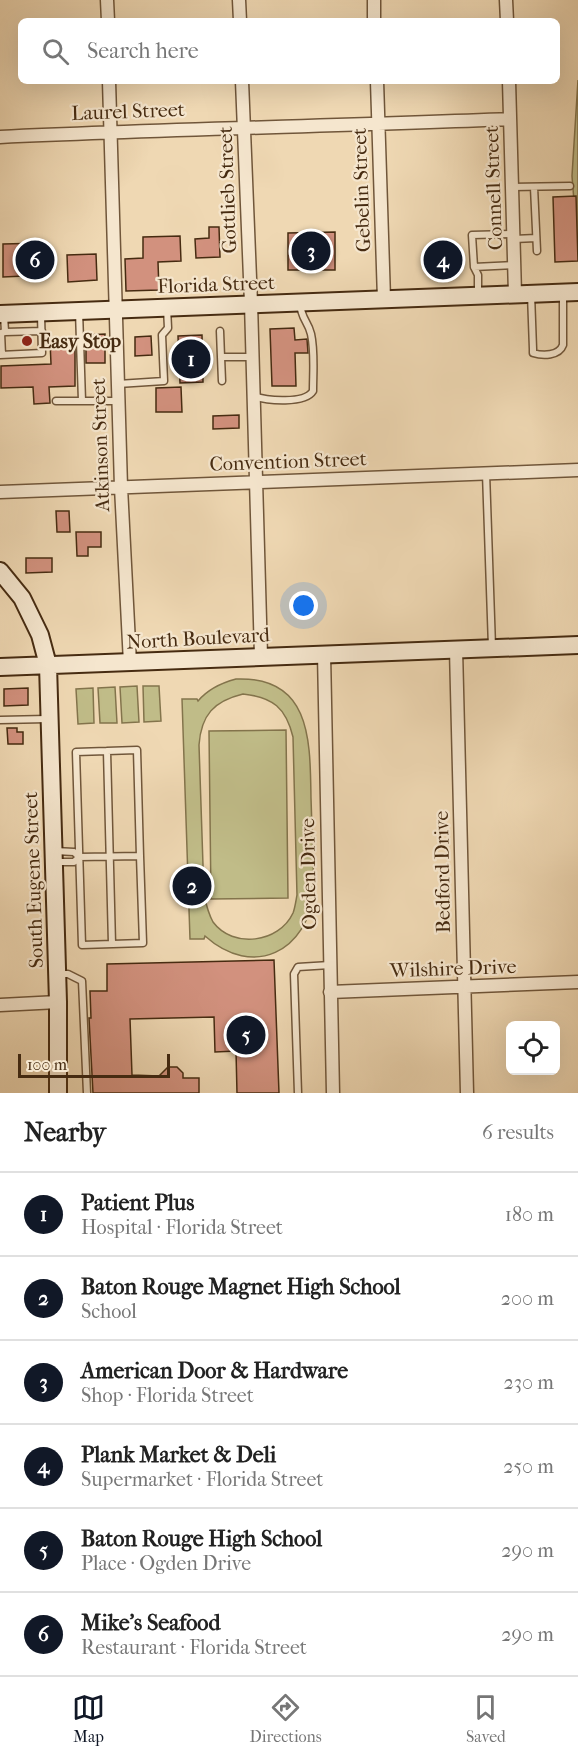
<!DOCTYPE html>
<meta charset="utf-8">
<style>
body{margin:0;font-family:"IM FELL French Canon",serif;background:#f2f2f2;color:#222}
.controls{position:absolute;right:18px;bottom:18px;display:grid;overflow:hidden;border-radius:9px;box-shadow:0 6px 24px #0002}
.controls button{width:54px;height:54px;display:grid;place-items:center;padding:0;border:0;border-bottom:2px solid #e0e0e0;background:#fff;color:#222;font:30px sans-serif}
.scale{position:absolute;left:18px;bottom:15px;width:152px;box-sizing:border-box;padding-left:6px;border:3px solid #462b11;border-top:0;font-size:16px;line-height:21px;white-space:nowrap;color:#462b11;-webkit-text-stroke:4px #f5e6ce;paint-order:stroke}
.you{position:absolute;left:304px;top:606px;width:21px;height:21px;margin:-15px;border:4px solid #fff;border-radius:50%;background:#1a73e8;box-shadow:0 0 0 9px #1a73e833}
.badge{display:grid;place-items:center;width:39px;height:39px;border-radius:50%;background:#111827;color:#fff;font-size:20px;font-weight:700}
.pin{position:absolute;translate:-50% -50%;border:3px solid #fff;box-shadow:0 2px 6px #0006}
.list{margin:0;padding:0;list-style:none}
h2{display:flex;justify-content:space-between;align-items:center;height:78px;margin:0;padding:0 24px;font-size:26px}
h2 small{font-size:20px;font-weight:400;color:#767676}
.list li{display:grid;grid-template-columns:39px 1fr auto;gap:18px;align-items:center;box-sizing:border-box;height:84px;padding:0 24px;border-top:2px solid #e0e0e0}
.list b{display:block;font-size:22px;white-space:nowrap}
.list p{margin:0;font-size:20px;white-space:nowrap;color:#767676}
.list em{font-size:20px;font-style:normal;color:#767676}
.icon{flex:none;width:33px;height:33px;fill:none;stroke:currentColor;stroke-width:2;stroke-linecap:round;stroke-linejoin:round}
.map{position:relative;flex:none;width:578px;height:1093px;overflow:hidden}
.search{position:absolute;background:#fff;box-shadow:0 6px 24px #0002;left:18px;right:18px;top:18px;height:66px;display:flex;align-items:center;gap:15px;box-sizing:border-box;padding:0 21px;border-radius:9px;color:#767676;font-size:22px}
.sheet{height:582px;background:#fff}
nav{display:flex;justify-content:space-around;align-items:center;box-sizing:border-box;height:84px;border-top:2px solid #e0e0e0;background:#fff;font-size:16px;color:#767676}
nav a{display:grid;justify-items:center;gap:3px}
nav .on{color:#111827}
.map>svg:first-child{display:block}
</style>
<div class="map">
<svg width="578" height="1093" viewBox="0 0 578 1093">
<rect width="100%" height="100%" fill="#efd8b3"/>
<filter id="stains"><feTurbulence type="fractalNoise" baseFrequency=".00333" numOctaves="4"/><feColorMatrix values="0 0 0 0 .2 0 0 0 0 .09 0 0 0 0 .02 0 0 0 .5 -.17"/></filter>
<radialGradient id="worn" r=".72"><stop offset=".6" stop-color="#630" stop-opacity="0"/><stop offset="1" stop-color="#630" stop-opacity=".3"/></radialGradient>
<path fill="#c0bc88" stroke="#83744c" stroke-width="1.5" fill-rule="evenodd" d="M578 80V252L572 176Z
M236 679C312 676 310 742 311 798 312 829 313 860 314 890 308 952 253 979 205 936L204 939H190L182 699H197L198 701C208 689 221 683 236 679ZM243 694C273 697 286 708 293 737L297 895C296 900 295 908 293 913 279 943 233 949 213 922 208 913 206 904 204 895L199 745C201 715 214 701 243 694Z
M137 686 139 722 122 723 120 687Z
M143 686H159L161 721 144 722Z
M115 687 117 723H100L98 688Z
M93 688 94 723 78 724 76 689Z
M286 730 288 898 211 899 209 731Z"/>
<path fill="#d2917e" stroke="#462b11" stroke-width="1.5" d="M576 196 578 261 555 262 553 197Z
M209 227H219L220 257 196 258 195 239 209 238Z
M335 232V270H288V233Z
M180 236 181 261 158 262 159 290 126 291 125 259 143 258V237Z
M45 243 46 275 3 277V244Z
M96 254 97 280 68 282 67 255Z
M294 328 295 340 307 339 308 353H295L296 386H272L270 329Z
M105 334V363H86V335Z
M202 335 203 382 180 383 178 336Z
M151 336 152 355 135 356V337Z
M75 340V386L49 387 50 403 34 404 33 387 1 388V366L51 364 50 341Z
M181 387 182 412H156V388Z
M239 415V428L213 429V416Z
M56 511H69L70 532H57Z
M76 532H101V547H88V556H77Z
M26 558H52V572L26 573Z
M28 688V705L4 706V689Z
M7 728H17V732H23V744H8Z
M274 960 279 1093H237L236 1051 215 1052 214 1017 130 1019 132 1075 159 1076 168 1067H177L183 1073V1078H199V1093H93L89 1018H91L90 991H107V964Z"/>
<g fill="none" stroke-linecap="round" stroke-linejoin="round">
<defs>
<path id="lane" d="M512 187 570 186
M534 187 537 251
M513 234 472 235 474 267 514 265
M514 239 536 238
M474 267 478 275V295
M531 294 533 349V353C543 356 559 356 563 345V293
M220 331 221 357H252
M5 332 42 331
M0 355 42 353 41 315
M2 355 1 333 5 332 4 315
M221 357 222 381
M118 384 164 381 162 335 168 328 167 308
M254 396C267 401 305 404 313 391 313 373 315 352 311 334 308 321 301 319 300 303
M56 401H82L79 311
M82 401H118
M486 473 492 647
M0 720 47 719
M107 751 137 750 140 856
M79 857 140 856 143 943 82 945 76 752 107 751 112 944
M55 862H74L79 857 74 852 55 851
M58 974H68L82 981 87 1093
M298 1093 294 974 298 967 330 965"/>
<path id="street" d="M107 0 108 21
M239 0 240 21
M374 0V21
M506 0 507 21
M109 81 121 487 130 663
M242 81 251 303 261 656
M377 81 384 299
M509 81 515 294
M0 137C170 129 340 126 510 119
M0 492 578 470
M456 649 467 1093
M324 654 333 1093
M330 992 578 982
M0 1005 58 1002"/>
<path id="secondary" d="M0 314 578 292
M0 571 22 598 40 635 48 665 58 1002V1093
M0 667 578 645"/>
</defs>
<use href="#lane" stroke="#70563a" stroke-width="9"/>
<use href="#street" stroke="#70563a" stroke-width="15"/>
<use href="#secondary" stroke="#462b11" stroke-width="20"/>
<use href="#lane" stroke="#f5e6ce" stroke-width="6"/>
<use href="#street" stroke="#f5e6ce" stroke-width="12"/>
<use href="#secondary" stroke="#f5e6ce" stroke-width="16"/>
</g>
<circle fill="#8f2418" stroke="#f5e6ce" stroke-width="2" cx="27" cy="341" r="6"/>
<g text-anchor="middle" stroke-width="4.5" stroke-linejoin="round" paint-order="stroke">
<g font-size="20" fill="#462b11" stroke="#f5e6ce">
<text transform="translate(128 111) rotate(-2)" y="7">Laurel Street</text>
<text transform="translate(493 188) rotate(-92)" y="7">Connell Street</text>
<text transform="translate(227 190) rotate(-92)" y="7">Gottlieb Street</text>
<text transform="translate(361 190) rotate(-92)" y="7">Gebelin Street</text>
<text transform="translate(216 284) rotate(-2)" y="7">Florida Street</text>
<text transform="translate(100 445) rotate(-92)" y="7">Atkinson Street</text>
<text transform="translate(288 461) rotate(-2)" y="7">Convention Street</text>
<text transform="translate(198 638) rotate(-3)" y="7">North Boulevard</text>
<text transform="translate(442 872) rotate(-91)" y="7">Bedford Drive</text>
<text transform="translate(308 874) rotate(-91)" y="7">Ogden Drive</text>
<text transform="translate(33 880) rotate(-92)" y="7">South Eugene Street</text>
<text transform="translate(453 968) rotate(-2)" y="7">Wilshire Drive</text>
</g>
<g font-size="20" font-weight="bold" fill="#462b11" stroke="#f5e6ce" text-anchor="start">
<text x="39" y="348">Easy Stop</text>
</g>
</g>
<rect width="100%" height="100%" filter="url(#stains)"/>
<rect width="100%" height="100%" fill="url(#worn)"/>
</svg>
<div class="controls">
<button><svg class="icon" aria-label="locate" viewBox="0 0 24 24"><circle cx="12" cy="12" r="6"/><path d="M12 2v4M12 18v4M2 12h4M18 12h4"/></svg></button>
</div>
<div class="scale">100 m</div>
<div class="you"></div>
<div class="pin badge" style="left:191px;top:359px">1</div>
<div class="pin badge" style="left:192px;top:886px">2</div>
<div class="pin badge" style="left:311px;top:251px">3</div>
<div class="pin badge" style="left:443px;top:260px">4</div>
<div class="pin badge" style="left:246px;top:1035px">5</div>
<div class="pin badge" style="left:35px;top:260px">6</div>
<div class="search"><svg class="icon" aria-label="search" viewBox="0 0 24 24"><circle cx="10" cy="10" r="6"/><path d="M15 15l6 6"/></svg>Search here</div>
</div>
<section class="sheet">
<h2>Nearby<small>6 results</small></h2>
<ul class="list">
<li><span class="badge">1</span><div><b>Patient Plus</b><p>Hospital · Florida Street</p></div><em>180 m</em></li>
<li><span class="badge">2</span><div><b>Baton Rouge Magnet High School</b><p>School</p></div><em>200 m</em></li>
<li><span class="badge">3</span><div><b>American Door &amp; Hardware</b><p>Shop · Florida Street</p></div><em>230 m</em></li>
<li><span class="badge">4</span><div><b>Plank Market &amp; Deli</b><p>Supermarket · Florida Street</p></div><em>250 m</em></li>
<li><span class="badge">5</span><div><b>Baton Rouge High School</b><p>Place · Ogden Drive</p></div><em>290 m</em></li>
<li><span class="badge">6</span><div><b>Mike's Seafood</b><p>Restaurant · Florida Street</p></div><em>290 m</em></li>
</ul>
</section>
<nav>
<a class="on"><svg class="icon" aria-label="map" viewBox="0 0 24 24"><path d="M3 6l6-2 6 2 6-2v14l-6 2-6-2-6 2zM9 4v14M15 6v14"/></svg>Map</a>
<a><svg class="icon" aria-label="directions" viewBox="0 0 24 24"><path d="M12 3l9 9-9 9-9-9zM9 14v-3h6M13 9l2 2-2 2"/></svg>Directions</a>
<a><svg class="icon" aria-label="saved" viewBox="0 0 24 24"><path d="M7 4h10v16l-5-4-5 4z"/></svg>Saved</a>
</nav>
